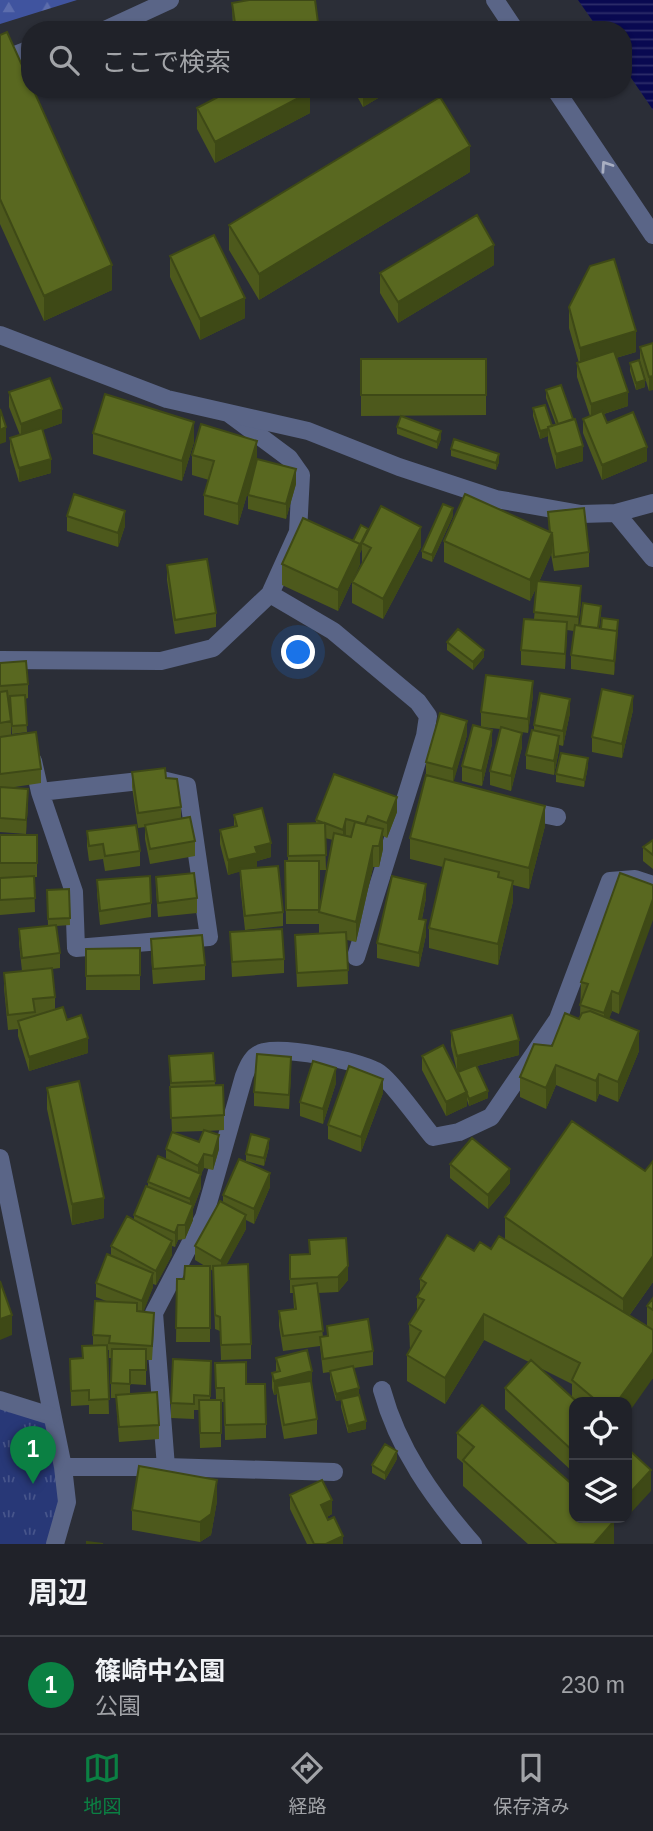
<!DOCTYPE html>
<html lang="ja">
<meta charset="utf-8">
<style>
body{margin:0;font-family:Helvetica,"Noto Sans JP",sans-serif;background:#2d2f35;color:#f1f3f6}
.controls{position:absolute;right:21px;bottom:21px;display:grid;overflow:hidden;border-radius:14px;box-shadow:0 2px 5px #0004}
.controls button{width:63px;height:63px;display:grid;place-items:center;padding:0;border:0;border-bottom:2px solid #3d3f46;background:#202229;color:#f1f3f6;font:35px sans-serif}
.you{position:absolute;left:299px;top:653px;width:24px;height:24px;margin:-18px;border:5px solid #fff;border-radius:50%;background:#1a73e8;box-shadow:0 0 0 10px #1a73e833}
.badge{display:grid;place-items:center;width:46px;height:46px;border-radius:50%;background:#0b8043;color:#fff;font-size:23px;font-weight:700}
.pin{position:absolute;translate:-50% -58px;filter:drop-shadow(0 2px 4px #0008)}
.pin::after{content:'';position:absolute;top:37px;width:24px;height:21px;background:inherit;clip-path:polygon(0 0,100% 0,50% 100%)}
.list{margin:0;padding:0;list-style:none}
h2{display:flex;justify-content:space-between;align-items:center;height:91px;margin:0;padding:0 28px;font-size:30px}
h2 small{font-size:23px;font-weight:400;color:#a2a4a8}
.list li{display:grid;grid-template-columns:46px 1fr auto;gap:21px;align-items:center;box-sizing:border-box;height:98px;padding:0 28px;border-top:2px solid #3d3f46}
.list b{display:block;font-size:26px;white-space:nowrap}
.list p{margin:0;font-size:23px;white-space:nowrap;color:#a2a4a8}
.list em{font-size:23px;font-style:normal;color:#a2a4a8}
.icon{flex:none;width:38px;height:38px;fill:none;stroke:currentColor;stroke-width:2;stroke-linecap:round;stroke-linejoin:round}
.map{position:relative;flex:none;width:653px;height:1544px;overflow:hidden}
.search{position:absolute;background:#202229;box-shadow:0 2px 5px #0004;left:21px;right:21px;top:21px;height:77px;display:flex;align-items:center;gap:18px;box-sizing:border-box;padding:0 24px;border-radius:28px;color:#a2a4a8;font-size:26px}
.sheet{height:189px;background:#202229}
nav{display:flex;justify-content:space-around;align-items:center;box-sizing:border-box;height:98px;border-top:2px solid #3d3f46;background:#202229;font-size:19px;color:#a2a4a8}
nav a{display:grid;justify-items:center;gap:4px}
nav .on{color:#0b8043}
.map>svg:first-child{display:block}
</style>
<div class="map">
<svg width="653" height="1544" viewBox="0 0 653 1544">
<defs>
<pattern id="forest-firs" width="22" height="20" patternUnits="userSpaceOnUse" patternTransform="scale(1.75)"><rect width="22" height="20" fill="#40549f"/><path d="M5 1l3.5 6h-7zM16 11l3.5 6h-7z" fill="#5c6dad"/></pattern>
<pattern id="park-tufts" width="24" height="20" patternUnits="userSpaceOnUse" patternTransform="scale(1.75)"><rect width="24" height="20" fill="#283877"/><path d="M3 7l-1-3M5 7V3M7 7l1-3M15 17l-1-3M17 17v-4M19 17l1-3" fill="none" stroke="#47558b"/></pattern>
<pattern id="water-rules" width="6" height="5" patternUnits="userSpaceOnUse" patternTransform="scale(1.75)"><rect width="6" height="5" fill="#090951"/><path d="M0 2.5h6" fill="none" stroke="#2d2d6a"/></pattern>
</defs>
<rect width="100%" height="100%" fill="#2b2e37"/>
<path fill="url(#forest-firs)" d="M0 0H77L0 24Z"/>
<path fill="url(#park-tufts)" d="M0 1401 51 1416 63 1467 54 1544H0Z"/>
<path fill="url(#water-rules)" d="M578 0H653V110L623 66V30H599Z"/>
<g fill="none" stroke-linecap="round" stroke-linejoin="round">
<path stroke="#5a6587" stroke-width="18" d="M495 0 515 30
M105 30 170 0
M0 61 30 49
M555 89 653 235
M270 594 333 631 418 702 428 716 425 736 356 957
M0 660 161 661 213 648 270 594 298 532 301 475 289 458 231 415
M33 761 40 792 158 779 187 786 209 937 76 948 74 892 40 792
M523 810 557 817
M0 1158 63 1467 67 1502 55 1544
M382 1390C398 1449 433 1498 473 1544
M63 1467H166L154 1313 204 1217 244 1076C248 1066 252 1055 264 1052 288 1047 354 1060 376 1071 389 1077 421 1123 433 1137L459 1132 491 1117 558 1019 610 881 635 879 653 885
M166 1467 334 1472"/>
<path stroke="#5a6587" stroke-width="18" d="M0 335 167 399 308 431 399 467 496 499 581 514 616 513 653 503
M616 513 653 558
M0 1400 51 1416"/>
</g>
<path fill="#4d591c" fill-rule="evenodd" d="M232 3 319 30H233Z
M0 35 112 290 44 321 0 224Z
M353 89H385V94L363 107Z
M197 108 310 113 215 163 197 129Z
M470 172 259 300 229 250V225Z
M170 256 245 318 200 340 170 277Z
M494 265 398 323 380 293V273Z
M569 307 636 352 616 358 628 406 604 414 607 423 647 461 602 480 583 433V419L590 416 577 377V363H579L569 328Z
M653 343 649 391 640 361V347Z
M361 359H486V415L361 416Z
M630 363 645 387 636 390 630 371Z
M546 390 583 461 556 469 548 441V436L540 439 533 416V408L552 426 556 425 546 398Z
M9 392 62 423 42 430 51 473 19 482 10 452V438L20 435 9 407Z
M397 427 441 439 437 449 397 434Z
M93 433 194 442 182 481 93 454Z
M451 449 499 462 496 470 451 456Z
M192 455 257 461 238 525 204 515V495L209 480 192 475Z
M296 484 286 519 248 509V495Z
M548 512 589 552V567L554 571 551 554 539 582 581 601 578 625 580 626 601 613 599 628 618 627 614 675 571 669V655L574 631 567 630 565 669 521 665V650L534 619 537 586 530 601 444 562V541L549 531Z
M67 516 125 526 118 547 67 531Z
M453 516 432 562 422 558V551Z
M368 529 421 547 383 619 352 603V582L362 564V549L360 553V564L338 611 282 585V564L353 541Z
M167 565 216 613V627L175 634 167 580Z
M447 642 484 657 473 670 447 650Z
M0 663 28 684V698L25 699 27 732 12 734 10 700H8L11 721V735L41 769V783L8 788 28 803 26 834 0 832Z
M533 695 528 733 521 732 522 747 511 791 490 785V771L500 729 481 727V712Z
M633 710 622 758 592 752V737Z
M570 713 563 746 559 745V750L554 775 526 769V755L534 730V725Z
M467 735 453 782 545 826 529 889 513 885V901L498 965 429 948V928L443 867 410 859V838L426 776V762Z
M492 744 482 786 462 781V766Z
M588 766 584 787 556 782V774Z
M132 772 166 778 181 807V819L195 841V856L150 864 145 839V827L138 828 132 787Z
M397 812 387 838 383 836V849L379 867H373L356 942 347 940 348 984 297 987 295 935 322 934 319 933V924H286L285 861H288V824L316 823V820ZM325 838 333 840 319 912V870H326Z
M234 815 271 857 257 861V867L253 868 283 912V926L245 930 240 884V871L228 875 220 844V830L234 827Z
M87 831 140 851V866L105 871 103 859 89 861 87 846Z
M0 835H37V877H34L35 912 0 915V878L19 877H0Z
M653 840V869L643 861V847Z
M620 873 619 1014 612 1011 609 1018 639 1051 618 1102 599 1094 596 1102 556 1085 546 1109 520 1097V1077L579 1019 580 1017 581 982Z
M156 877 197 898V913L158 917 156 892Z
M97 880 151 903V917L100 925 97 894Z
M69 889 70 925 56 926 60 953V968L52 969 55 997V1010L67 1020 88 1053 29 1071 18 1036V1029L8 1030 4 988V973L22 971 19 943V929L48 926 47 890Z
M426 898 422 919 426 935 419 967 377 958V943Z
M230 932 284 959V973L232 977Z
M151 939 205 965V980L153 984 151 954Z
M140 948V990H86V949Z
M451 1031 519 1055 477 1066 488 1098 469 1106 467 1100V1106L446 1116 422 1070V1056L458 1074 469 1068 457 1071 451 1046Z
M213 1053 215 1085 224 1115V1130L207 1131 219 1149 213 1170 204 1168 201 1174V1188L193 1209V1220L185 1239 178 1240 175 1247 172 1246V1255L156 1285 153 1284V1287L143 1312 154 1327 152 1360H146V1385L130 1384V1394L159 1425V1439L119 1442 116 1398H111V1358H109V1350H107L109 1414H89V1405L71 1406 70 1359 82 1358V1346L93 1345V1335L106 1301 96 1297V1283L111 1256V1246L134 1220V1215L148 1187V1182L166 1159V1149L172 1132 169 1056ZM204 1131 199 1142 172 1132Z
M291 1071 289 1109 254 1106V1092Z
M336 1083 323 1124 300 1116V1102Z
M47 1088 104 1218 72 1225 47 1109Z
M383 1093 361 1152 328 1139V1125Z
M269 1147 264 1166 246 1161V1154Z
M450 1164 510 1183 488 1209 450 1178Z
M270 1187 254 1224 246 1220V1229L226 1265 251 1344V1359L221 1360 220 1331 215 1329 213 1271 210 1269V1342H176L177 1279H184L205 1266 195 1260V1246L223 1202V1195Z
M505 1217 653 1282 629 1316 647 1327V1306L653 1298V1378L627 1402H574V1473L505 1409V1388L529 1362 484 1340 445 1404 407 1381V1355L410 1350 409 1324 417 1311V1297L420 1293V1279L474 1251 491 1249 505 1240ZM540 1368 572 1384V1397Z
M290 1255 348 1280 338 1292 318 1293 323 1337 327 1336V1326L373 1351V1365L354 1368 366 1429 348 1433 341 1407V1400L336 1401 330 1379V1372L323 1373 320 1346 283 1351 279 1326V1311L294 1309 293 1293H290Z
M276 1358 312 1386H311L317 1419V1434L284 1439 277 1401V1394L274 1395 272 1388V1373L276 1372Z
M215 1363 246 1384 266 1424V1438L225 1440 224 1402H221V1447L200 1448 199 1410H194V1419L171 1418V1403L211 1375 210 1400H216Z
M457 1433 614 1544H528L463 1486V1463L457 1458Z
M397 1459 385 1480 372 1473V1465Z
M290 1495 332 1514 327 1517 343 1544H307L290 1509Z
M217 1501 211 1535 200 1542 132 1530V1510Z"/>
<path fill="#3e4916" d="M369 89H385V94L363 107V93Z
M310 92V113L215 163V142Z
M470 146V172L259 300V274Z
M494 245V265L398 323V302Z
M112 265V290L44 321V296Z
M245 298V318L200 340V319Z
M636 331V352L580 368V348Z
M653 376V390L649 391V377Z
M645 380V387L636 390V383Z
M628 392V406L591 418V404Z
M62 409V423L21 438V424Z
M194 422V442L182 481V461Z
M6 427V442L0 444V430Z
M548 429V436L540 439V431Z
M441 431V439L437 449V442Z
M257 441V461L238 525V504Z
M583 446V461L556 469V454Z
M647 447V461L602 480V465Z
M499 454V462L496 470V463Z
M51 459V473L19 482V468Z
M296 469V484L286 519V504Z
M453 508V516L432 562V555Z
M125 511V526L118 547V533Z
M421 527V547L383 619V599Z
M552 533V553L530 601V580Z
M362 543V549L360 553V564L338 611V590L360 544Z
M581 586V601L578 631V617Z
M618 620 617 645 614 675V661Z
M567 622V636L565 669V654Z
M484 650V657L473 670V662Z
M533 681V695L528 733V719Z
M633 696V710L622 758V744Z
M570 699V713L563 746V731Z
M467 721V735L453 784V769Z
M492 730V744L482 786V771Z
M522 733V747L511 791V776Z
M559 736V750L554 775V761Z
M588 758V766L584 787V780Z
M28 789V803L26 834V820Z
M397 797V812L387 838V823Z
M545 806V826L529 889V868Z
M346 819V834L343 844V830Z
M383 829V849L379 867V846Z
M271 843V857L257 861V867L228 875V860L255 847Z
M373 846V867L356 942V922Z
M513 881V901L498 965V944Z
M426 884V898L419 933V919Z
M653 899V920L619 1014V994Z
M426 920V935L419 967V953Z
M612 991V1011L604 1034V1013Z
M639 1031V1051L618 1102V1082Z
M88 1038V1053L29 1071V1057Z
M519 1040V1055L457 1071V1056Z
M291 1057V1071L289 1109V1095Z
M556 1065V1085L546 1109V1088Z
M336 1068V1083L323 1124V1109Z
M599 1074V1094L596 1102V1081Z
M383 1079V1093L361 1152V1137Z
M488 1091V1098L469 1106V1099Z
M467 1092V1106L446 1116V1102Z
M219 1135V1149L213 1170V1156Z
M269 1139V1147L264 1166V1158Z
M204 1154V1168L198 1180V1166Z
M510 1169V1183L488 1209V1195Z
M270 1173V1187L254 1224V1209Z
M201 1174V1188L193 1209V1220L185 1239V1225L190 1210V1199Z
M104 1198V1218L72 1225V1204Z
M246 1215V1229L221 1275V1261Z
M178 1225V1240L175 1247V1233Z
M172 1241V1255L156 1285V1271Z
M653 1256V1282L623 1324V1299Z
M348 1266V1280L338 1292V1277Z
M153 1273V1287L142 1316V1301Z
M484 1314V1340L445 1404V1378Z
M12 1315V1335L0 1340V1319Z
M653 1352V1378L627 1415V1402H617Z
M312 1371V1386L278 1394 277 1386V1394L274 1395V1381Z
M359 1388V1395L336 1401V1394Z
M366 1421V1429L348 1433V1426Z
M397 1451V1459L385 1480V1473Z
M651 1470V1491L627 1517V1496Z
M217 1480V1501L211 1535 200 1542V1522Z
M332 1500V1514L321 1520V1505Z
M614 1521V1544H594Z
M343 1536V1544H326Z"/>
<path fill="#596820" stroke="#3e4916" stroke-width="2" d="M249 0H315L319 30H236L232 3Z
M7 32 30 83V89H33L112 265 44 296 0 199V35Z
M233 89H308L310 92 215 142 197 108Z
M440 97 470 146 259 274 229 225Z
M477 215 494 245 398 302 380 273Z
M214 235 245 298 200 319 170 256Z
M614 259 636 331 580 348 569 307 590 266Z
M653 343V376L649 377 640 347Z
M614 351 628 392 591 404 577 363Z
M361 359H486V395H361Z
M639 360 645 380 636 383 630 363Z
M50 378 62 409 21 424 9 392Z
M561 385 573 419 558 424 546 390Z
M105 394 194 422 182 461 93 433Z
M545 405 552 426 548 427V429L540 431 533 408Z
M0 409 6 427 0 430Z
M602 411 607 423 633 412 647 447 602 465 583 419Z
M401 416 441 431 437 442 397 427Z
M575 419 583 446 556 454 548 427Z
M201 424 257 441 238 504 204 495 214 461 192 455Z
M42 428 51 459 19 468 10 438Z
M454 439 499 454 496 463 451 449Z
M257 459 296 469 286 504 248 495Z
M74 494 125 511 118 533 67 516Z
M465 494 552 533 530 580 444 541Z
M443 504 453 508 432 555 422 551Z
M381 506 421 527 383 599 352 582 371 548 362 543Z
M584 508 589 552 554 557 552 533 550 532 548 512Z
M303 518 360 544 338 590 282 564Z
M361 525 368 529 360 545V544L353 541Z
M207 559 216 613 175 620 167 565Z
M537 581 581 586 578 617 534 612Z
M583 603 601 606 598 628 580 626Z
M602 618 618 620 617 631 601 629Z
M524 619 567 622 565 654 521 650Z
M575 625 617 631 614 661 571 655Z
M458 629 484 650 473 662 447 642Z
M26 661 28 684 0 686V663Z
M486 675 533 681 528 719 481 712Z
M602 689 633 696 622 744 592 737Z
M7 691 11 721 0 723V692Z
M540 693 570 699 563 731 534 725Z
M25 695 27 725 12 726 10 696Z
M440 713 467 721 453 769 426 762Z
M473 725 492 730 482 771 462 766Z
M501 727 522 733 511 776 490 771Z
M532 730 559 736 554 761 526 755Z
M36 732 41 769 0 774V737Z
M561 753 588 758 584 780 556 774Z
M165 768 166 778 177 779 181 807 138 813 132 772Z
M334 774 397 797 387 823 368 816 365 824 346 819 343 830 325 823 326 855 288 856V824L324 823 316 820Z
M426 775 545 806 529 868 410 838Z
M0 787 28 789 26 820 0 818Z
M262 808 271 843 255 847 257 853 228 860 220 830 237 826 234 815Z
M190 817 195 841 150 849 145 825Z
M355 822 383 829 379 846H373L356 922 319 912 334 833 351 837Z
M136 825 140 851 105 856 103 844 89 846 87 831Z
M0 835H37V863H0Z
M653 840V855L643 847Z
M445 859 499 872 498 877 513 881 498 944 429 928Z
M285 861H319V910H286Z
M278 866 283 912 245 916 240 869Z
M194 873 197 898 158 903 156 877Z
M620 873 653 885V899L619 994 612 991 604 1013 580 1005 588 984 581 982Z
M34 876 35 898 0 900V878Z
M150 876 151 903 100 911 97 880Z
M392 876 426 884 419 919 426 920 419 953 377 943Z
M69 889 70 918 48 919 47 890Z
M56 925 60 953 22 958 19 929Z
M282 929 284 959 232 962 230 932Z
M346 932 348 970 297 973 295 935Z
M202 935 205 965 153 969 151 939Z
M140 948V975L86 976V949Z
M52 968 55 997 33 999 35 1012 8 1015 4 973Z
M63 1007 67 1020 81 1015 88 1038 29 1057 18 1021Z
M590 1011 639 1031 618 1082 599 1074 596 1081 556 1065 546 1088 520 1077 534 1044 552 1046 565 1013 579 1019 582 1013Z
M512 1015 519 1040 457 1056 451 1031Z
M443 1045 467 1092 446 1102 422 1056Z
M213 1053 215 1081 171 1083 169 1056Z
M257 1054 291 1057 289 1095 254 1092Z
M313 1061 336 1068 323 1109 300 1102Z
M476 1065 488 1091 469 1099 458 1072Z
M349 1066 383 1079 361 1137 328 1125Z
M79 1081 104 1198 72 1204 47 1088Z
M223 1085 224 1115 171 1118 170 1087Z
M572 1121 645 1171 653 1161V1256L623 1299 505 1217Z
M204 1130 219 1135 213 1156 204 1154 198 1166 166 1149 172 1132 199 1142Z
M251 1134 269 1139 264 1158 246 1154Z
M472 1138 510 1169 488 1195 450 1164Z
M158 1156 201 1174 190 1199 148 1182Z
M239 1159 270 1173 254 1209 223 1195Z
M146 1186 193 1205 185 1225H178L175 1233 134 1215Z
M220 1201 246 1215 221 1261 195 1246Z
M127 1216 172 1241 156 1271 111 1246Z
M447 1235 474 1251 480 1242 491 1249 499 1236 653 1330V1352L617 1402H598L572 1380 580 1363 484 1314 445 1378 407 1355 421 1331 409 1324 424 1300 417 1297 426 1283 420 1279Z
M346 1238 348 1266 338 1277 290 1279V1255L310 1254 309 1240Z
M107 1254 153 1273 142 1301 96 1283Z
M248 1264 251 1344 221 1345 220 1317 215 1315 213 1266Z
M185 1266H210V1328H176L177 1279H184Z
M0 1281 12 1315 0 1319Z
M317 1283 323 1331 283 1336 279 1311 296 1309 293 1286Z
M653 1298V1310L647 1306Z
M95 1301 137 1303V1311L154 1313 152 1346 109 1343 110 1336 93 1335Z
M368 1319 373 1351 323 1359 320 1337 328 1336 327 1326Z
M107 1345 109 1399 89 1400V1390L71 1391 70 1359 83 1358 82 1346Z
M112 1349H146V1370H130V1384L111 1383Z
M307 1350 312 1371 274 1381 272 1373 280 1371 276 1358Z
M173 1359 211 1361 210 1396 194 1395V1404L171 1403Z
M531 1360 577 1402H574V1452L505 1388Z
M246 1362V1384H265L266 1424 225 1425 224 1388H216L215 1363Z
M353 1366 359 1388 336 1394 330 1371Z
M311 1381 317 1419 284 1425 277 1386Z
M157 1392 159 1425 119 1427 116 1395Z
M359 1395 366 1421 348 1426 341 1399Z
M199 1400H221V1433H200Z
M482 1405 574 1486V1518H610L614 1521 594 1544H557L463 1460 474 1447 457 1433Z
M385 1444 397 1451 385 1473 372 1465Z
M627 1448 651 1470 627 1496Z
M139 1466 217 1480 211 1514 200 1522 132 1510Z
M322 1480 332 1500 321 1505 328 1520 334 1517 343 1536 326 1544H314L290 1495Z
M87 1542 103 1544H87Z"/>
<defs><path id="oneway-chevron" d="M-2-3.5L2.5 0L-2 3.5" fill="none" stroke-width="1.6" stroke-linecap="round" stroke-linejoin="round" transform="scale(1.75)"/></defs>
<use stroke="#a8aec1" href="#oneway-chevron" transform="translate(606 166) rotate(-124)"/>
</svg>
<div class="controls">
<button><svg class="icon" aria-label="locate" viewBox="0 0 24 24"><circle cx="12" cy="12" r="6"/><path d="M12 2v4M12 18v4M2 12h4M18 12h4"/></svg></button>
<button><svg class="icon" aria-label="layers" viewBox="0 0 24 24"><path d="M12 4l9 5-9 5-9-5zM3 14l9 5 9-5"/></svg></button>
</div>
<div class="you"></div>
<div class="pin badge" style="left:33px;top:1484px">1</div>
<div class="search"><svg class="icon" aria-label="search" viewBox="0 0 24 24"><circle cx="10" cy="10" r="6"/><path d="M15 15l6 6"/></svg>ここで検索</div>
</div>
<section class="sheet">
<h2>周辺<small></small></h2>
<ul class="list">
<li><span class="badge">1</span><div><b>篠崎中公園</b><p>公園</p></div><em>230 m</em></li>
</ul>
</section>
<nav>
<a class="on"><svg class="icon" aria-label="map" viewBox="0 0 24 24"><path d="M3 6l6-2 6 2 6-2v14l-6 2-6-2-6 2zM9 4v14M15 6v14"/></svg>地図</a>
<a><svg class="icon" aria-label="directions" viewBox="0 0 24 24"><path d="M12 3l9 9-9 9-9-9zM9 14v-3h6M13 9l2 2-2 2"/></svg>経路</a>
<a><svg class="icon" aria-label="saved" viewBox="0 0 24 24"><path d="M7 4h10v16l-5-4-5 4z"/></svg>保存済み</a>
</nav>
